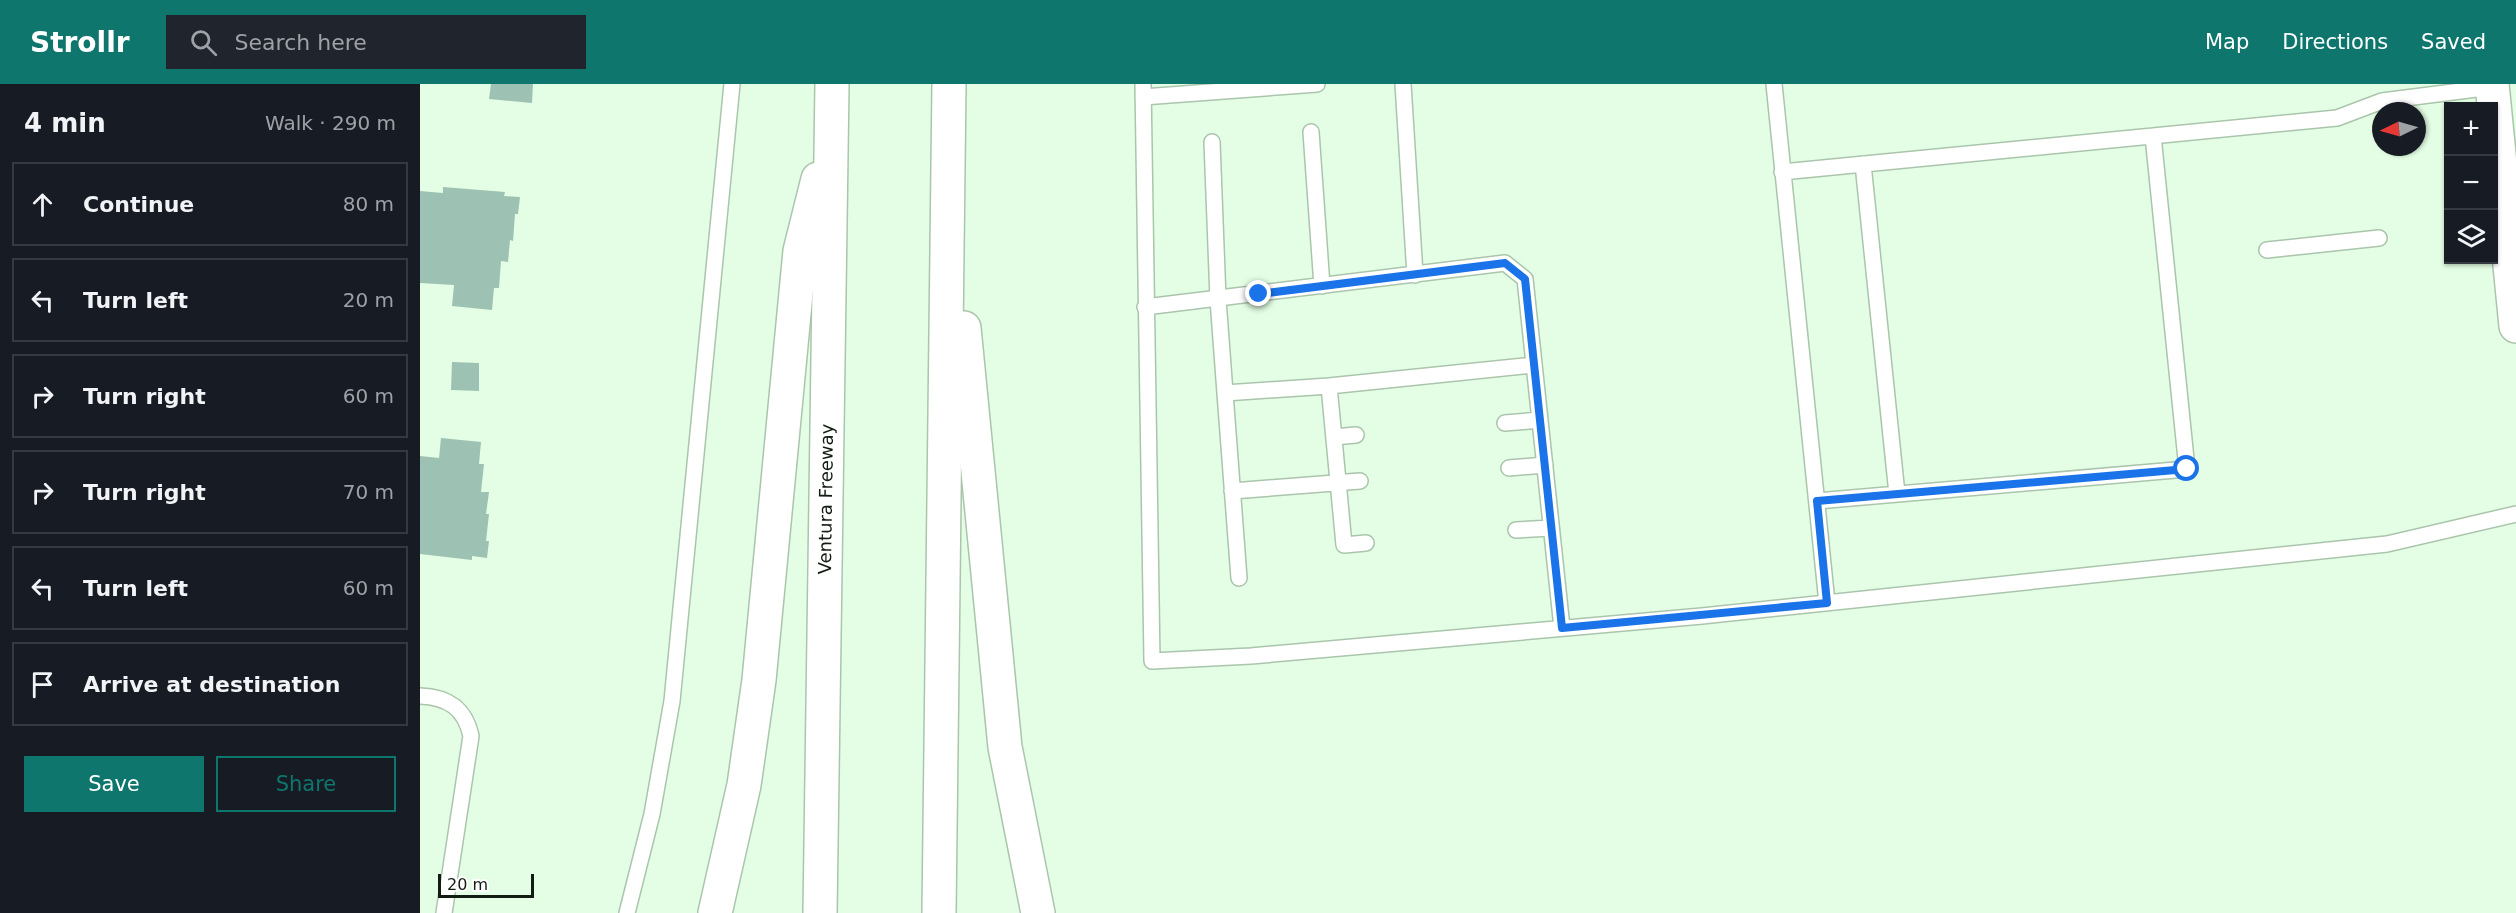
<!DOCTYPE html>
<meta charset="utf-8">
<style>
body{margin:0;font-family:"DejaVu Sans",sans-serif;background:#20242c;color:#f1f3f6}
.controls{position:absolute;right:18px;top:18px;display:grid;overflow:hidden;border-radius:0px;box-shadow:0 2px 4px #0004}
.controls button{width:54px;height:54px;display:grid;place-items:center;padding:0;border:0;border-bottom:2px solid #363941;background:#171b24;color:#f1f3f6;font:30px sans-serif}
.compass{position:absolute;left:1952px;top:18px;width:54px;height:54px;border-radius:50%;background:#171b24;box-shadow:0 2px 4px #0004;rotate:265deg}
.scale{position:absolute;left:18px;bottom:15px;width:96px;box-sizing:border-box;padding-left:6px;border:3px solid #131c13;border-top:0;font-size:16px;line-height:21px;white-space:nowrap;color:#131c13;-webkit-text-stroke:4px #fff;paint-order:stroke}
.stop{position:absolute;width:18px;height:18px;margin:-14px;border:4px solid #1a73e8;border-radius:50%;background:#fff}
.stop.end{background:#1a73e8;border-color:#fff;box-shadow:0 2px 6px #0008}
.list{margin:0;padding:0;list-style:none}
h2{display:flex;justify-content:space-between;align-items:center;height:78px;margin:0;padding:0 24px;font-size:26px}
h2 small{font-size:20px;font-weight:400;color:#9ea1a6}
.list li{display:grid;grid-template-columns:39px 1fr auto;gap:18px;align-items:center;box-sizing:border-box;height:84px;margin:0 12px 12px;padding:0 12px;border:2px solid #363941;border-radius:0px}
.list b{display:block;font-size:22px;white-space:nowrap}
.list em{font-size:20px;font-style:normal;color:#9ea1a6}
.actions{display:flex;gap:12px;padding:18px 24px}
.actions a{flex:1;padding:14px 0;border:2px solid #0f766e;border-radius:0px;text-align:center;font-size:21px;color:#0f766e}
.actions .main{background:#0f766e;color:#fff}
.icon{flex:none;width:33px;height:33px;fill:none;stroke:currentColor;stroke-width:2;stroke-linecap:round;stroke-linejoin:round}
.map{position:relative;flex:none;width:2096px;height:829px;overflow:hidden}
header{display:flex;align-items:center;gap:36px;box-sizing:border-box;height:84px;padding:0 30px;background:#0f766e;color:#fff}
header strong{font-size:28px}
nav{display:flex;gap:33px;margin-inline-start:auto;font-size:21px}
.search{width:420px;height:54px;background:#20242c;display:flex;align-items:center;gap:15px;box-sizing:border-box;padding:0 21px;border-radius:0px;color:#9ea1a6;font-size:22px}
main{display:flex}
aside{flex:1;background:#171b24}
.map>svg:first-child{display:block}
</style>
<header>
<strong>Strollr</strong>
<div class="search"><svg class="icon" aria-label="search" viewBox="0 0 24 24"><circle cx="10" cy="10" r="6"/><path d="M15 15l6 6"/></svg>Search here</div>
<nav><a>Map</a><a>Directions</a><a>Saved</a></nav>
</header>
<main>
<aside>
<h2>4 min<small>Walk · 290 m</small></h2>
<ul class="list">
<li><svg class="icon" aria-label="ahead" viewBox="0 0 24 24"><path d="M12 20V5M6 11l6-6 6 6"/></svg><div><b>Continue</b></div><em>80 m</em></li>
<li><svg class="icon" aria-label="left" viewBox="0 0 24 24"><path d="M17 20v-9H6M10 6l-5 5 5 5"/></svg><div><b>Turn left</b></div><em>20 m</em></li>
<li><svg class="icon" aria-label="right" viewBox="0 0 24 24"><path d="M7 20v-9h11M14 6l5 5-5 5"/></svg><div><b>Turn right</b></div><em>60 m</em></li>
<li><svg class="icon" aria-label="right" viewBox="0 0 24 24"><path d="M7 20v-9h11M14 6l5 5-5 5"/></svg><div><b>Turn right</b></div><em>70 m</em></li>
<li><svg class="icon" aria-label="left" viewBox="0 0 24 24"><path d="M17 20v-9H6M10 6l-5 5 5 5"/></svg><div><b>Turn left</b></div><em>60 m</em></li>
<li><svg class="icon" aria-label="arrive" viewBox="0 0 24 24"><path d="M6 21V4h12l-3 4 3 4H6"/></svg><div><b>Arrive at destination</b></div></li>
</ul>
<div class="actions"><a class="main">Save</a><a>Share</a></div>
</aside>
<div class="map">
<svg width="2096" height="829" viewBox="0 0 2096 829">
<rect width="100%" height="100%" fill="#e3fee4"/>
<path fill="#9dc2b3" d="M71 0H113L112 19 69 15Z
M23 103 85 108 84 112 100 113 98 130H95L93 157 90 156 88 178 81 177 79 204H74L72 226 32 222 34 201 0 199V107L23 109Z
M32 278 59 279V307L31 306Z
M21 354 61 358 59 380H64L61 408H69L66 430H69L66 457H69L67 474 52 472V476L0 470V372L19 374Z"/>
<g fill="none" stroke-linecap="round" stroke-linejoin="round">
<defs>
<path id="lane" d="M723 0 732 577 831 572 1282 532 1967 460 2096 430
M983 0 995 191
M1354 0 1407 519
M723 13 897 0
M891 48 902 202
M792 58 798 215 805 309 909 302
M1443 80 1477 410
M1362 88 1917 34 1962 17 2072 3
M1847 166 1959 154
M725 223 1085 179 1105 195 1142 544
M805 309 819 494
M1085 339 1120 336
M914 353 936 351
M1089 384 1125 381
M812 407 940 397
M1397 417 1767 385 1733 52
M1096 446 1131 444
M946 459 924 461 909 302 1114 281
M0 612C28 613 45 624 51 652L24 829
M207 829 232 730 252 617 312 0"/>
<path id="secondary" d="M2072 0 2096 242"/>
<g id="highway">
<path d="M544 244 585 663 618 829"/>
<path d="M295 829 324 701 339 596 380 167 398 95"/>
<path id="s1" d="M400 829 412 0"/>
<path d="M519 829 529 0"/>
</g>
</defs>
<use href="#lane" stroke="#abc5ac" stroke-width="18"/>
<use href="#secondary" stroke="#abc5ac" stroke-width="36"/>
<use href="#highway" stroke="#abc5ac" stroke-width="36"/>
<use href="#lane" stroke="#fff" stroke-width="15"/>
<use href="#secondary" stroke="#fff" stroke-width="33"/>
<use href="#highway" stroke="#fff" stroke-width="33"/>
</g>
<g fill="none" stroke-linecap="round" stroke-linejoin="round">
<path stroke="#1a73e8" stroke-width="8" d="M839 210 1085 179 1105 195 1142 544 1407 519 1397 417 1767 385"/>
</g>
<g text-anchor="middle" stroke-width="4.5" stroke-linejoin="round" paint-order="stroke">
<g font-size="18" fill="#131c13" stroke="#fff">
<text dy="6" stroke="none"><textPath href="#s1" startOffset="414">Ventura Freeway</textPath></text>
</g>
</g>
</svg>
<div class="controls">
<button>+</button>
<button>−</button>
<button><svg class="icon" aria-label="layers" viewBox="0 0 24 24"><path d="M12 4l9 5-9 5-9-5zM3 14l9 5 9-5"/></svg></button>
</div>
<svg class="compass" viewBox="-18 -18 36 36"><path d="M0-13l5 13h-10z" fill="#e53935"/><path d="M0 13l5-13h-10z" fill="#9ea1a6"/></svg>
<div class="scale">20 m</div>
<div class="stop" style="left:1767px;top:385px"></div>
<div class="stop end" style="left:839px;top:210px"></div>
</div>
</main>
